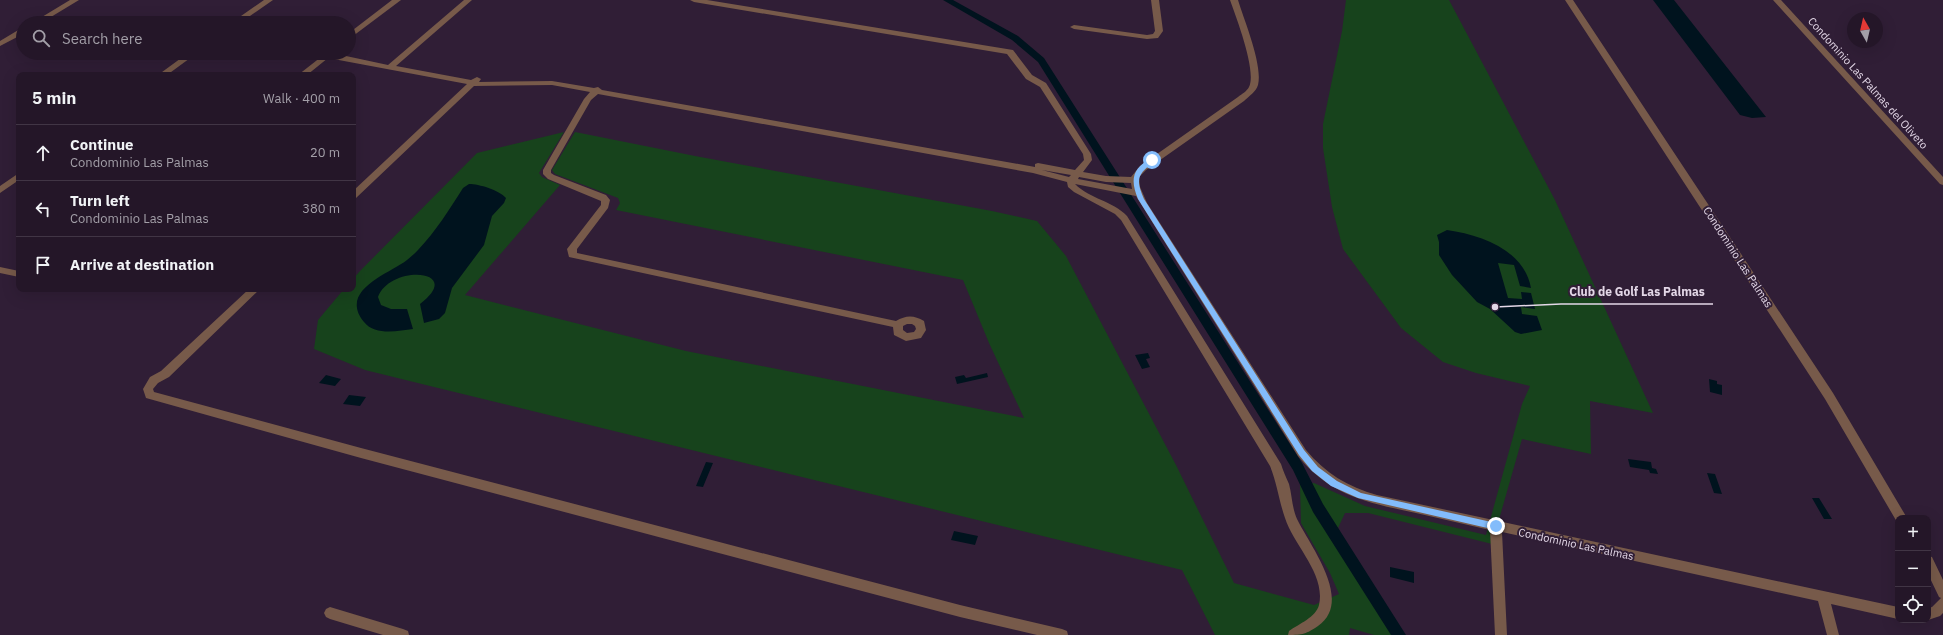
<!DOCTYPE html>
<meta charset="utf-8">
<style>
body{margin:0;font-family:"IBM Plex Sans",sans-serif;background:#302334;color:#f1f3f6}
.controls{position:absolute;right:12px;bottom:12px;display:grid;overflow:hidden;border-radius:8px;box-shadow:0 4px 16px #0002}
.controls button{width:36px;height:36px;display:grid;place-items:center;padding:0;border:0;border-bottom:1px solid #413545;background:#241628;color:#f1f3f6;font:20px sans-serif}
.compass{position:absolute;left:1847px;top:12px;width:36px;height:36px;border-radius:50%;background:#241628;box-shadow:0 4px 16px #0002;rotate:352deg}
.stop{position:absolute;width:12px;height:12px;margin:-9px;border:3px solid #83bcfb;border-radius:50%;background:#fff}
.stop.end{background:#83bcfb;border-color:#fff;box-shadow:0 1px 4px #0008}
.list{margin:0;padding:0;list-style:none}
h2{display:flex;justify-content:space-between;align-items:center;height:52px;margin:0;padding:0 16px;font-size:17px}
h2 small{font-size:13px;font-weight:400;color:#a39fa8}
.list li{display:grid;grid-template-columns:26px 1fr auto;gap:12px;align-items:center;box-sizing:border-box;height:56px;padding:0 16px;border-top:1px solid #413545}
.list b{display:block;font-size:15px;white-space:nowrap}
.list p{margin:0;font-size:13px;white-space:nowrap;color:#a39fa8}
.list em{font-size:13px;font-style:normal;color:#a39fa8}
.icon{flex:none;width:22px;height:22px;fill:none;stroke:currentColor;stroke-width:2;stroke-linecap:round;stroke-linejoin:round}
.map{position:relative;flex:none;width:1943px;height:635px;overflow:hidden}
.search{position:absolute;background:#241628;box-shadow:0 4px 16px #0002;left:16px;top:16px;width:340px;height:44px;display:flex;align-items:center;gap:10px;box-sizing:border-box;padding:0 14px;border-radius:22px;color:#a39fa8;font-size:15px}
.panel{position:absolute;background:#241628;box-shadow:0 4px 16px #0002;left:16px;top:72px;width:340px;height:220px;border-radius:8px}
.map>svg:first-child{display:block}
</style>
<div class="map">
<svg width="1943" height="635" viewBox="0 0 1943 635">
<rect width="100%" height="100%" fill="#301e36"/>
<path fill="#17431c" d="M1346 0H1449L1555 200 1653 413 1590 401 1591 454 1522 439 1492 544 1368 513H1345L1338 528 1393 635H1374L1350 628 1349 635H1215L1182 570 434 387 365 370 314 349 318 320 344 289H353V279L360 271 477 153 564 132 539 173 542 177 560 185 465 295 686 351 1024 418 989 343 963 280 616 210 620 203 618 198 555 174 552 170 575 132 695 156 992 211 1037 221 1066 256 1176 465 1234 583 1314 605 1339 594 1330 573 1301 523 1300 485 1314 483 1365 506 1486 535 1522 404 1530 386 1476 373 1443 362 1401 328 1343 249 1332 207 1323 148V124L1342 31Z"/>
<path fill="#00131e" d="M1653 0H1674L1766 117 1752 118 1740 115Z
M469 184C479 184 499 190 506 198L504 203 492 216 484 245 452 288 445 313 439 319 424 323 420 304C466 269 390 264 378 297L381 305 391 309H407L413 329C398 331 375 336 364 322 338 290 389 274 407 260 411 257 415 253 418 250 436 231 449 210 463 188Z
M1447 230C1482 235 1524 250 1531 288L1520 286 1514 265 1498 263 1508 298 1522 299 1521 292 1531 293 1535 309 1521 307 1522 314 1537 316 1542 330 1521 334 1515 332 1490 309 1477 302 1452 275 1439 255V242L1437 235Z
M1148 353 1150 358 1146 359 1150 367 1142 369 1135 355Z
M987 373 988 377 957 384 955 377 964 375 966 378Z
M326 375 341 379 335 386 319 383Z
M1709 379 1717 381V384L1722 385V395L1710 392Z
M349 395 366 397 360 406 343 404Z
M1628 459 1651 462 1652 468 1656 469 1658 474 1650 473 1649 470 1630 467Z
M706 462 713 463 703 487 696 486Z
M1707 473 1715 474 1722 494 1714 493Z
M1812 498H1819L1832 519H1824Z
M954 531 978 536 975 545 951 540Z
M1390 567 1414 572V583L1390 577Z"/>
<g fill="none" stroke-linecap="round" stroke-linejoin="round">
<path fill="#00131e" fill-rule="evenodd" d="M943 0H953L1018 36 1044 58 1302 463 1323 504 1406 635H1391L1313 512 1293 470 1038 62 1012 40Z"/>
<path fill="#775a4a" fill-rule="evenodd" d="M70 0H79L41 23H32Z
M264 0H273L240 23H231Z
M392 0H401L349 39V33Z
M464 0H472L396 66 471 80 477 77 481 79 479 82 552 81 594 88 598 87 602 90 1035 167V164L1038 163 1075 170 1084 160 1083 154 1040 87 1026 79 1007 54 694 2 690 0H707L1013 50 1032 75 1046 83 1091 154 1092 160 1083 172 1106 176 1131 177 1140 166 1238 97C1242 94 1247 91 1249 87 1257 71 1236 17 1230 0H1238C1244 20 1263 65 1258 85 1256 92 1249 96 1244 101L1146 170 1139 177 1140 187 1147 203 1306 450C1325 473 1348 487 1377 495L1898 607V619L1831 604 1839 635H1827L1818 601 1502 532 1507 635H1495L1490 530C1465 524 1441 519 1416 513 1369 503 1330 496 1298 456L1136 196 1075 184C1090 199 1113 201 1127 216L1281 464C1283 471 1286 477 1289 484 1292 495 1292 508 1297 519 1310 546 1354 601 1318 626 1306 634 1303 635 1288 635L1289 631C1299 624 1316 617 1319 605 1326 574 1294 546 1285 518 1279 501 1277 483 1270 466L1121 220 1115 214 1074 192 1068 187 1067 182 1033 173 598 94 591 100 551 170V173L554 175 606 195 610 200 608 208 577 249V253L896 321C906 315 914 315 924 321L926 330 921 338 906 341 894 335 893 327 569 257 567 249 601 205V201L548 179 543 174V170L584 99 590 92 552 85 474 86 356 198 353 199V191L467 84 328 58 307 75H298L321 57 309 53H332L388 65ZM1042 170 1071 175 1069 177ZM1079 177 1106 182 1131 183 1132 189 1078 179ZM907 324H912L915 326 916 329 914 332 907 333 903 330V326Z
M1151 0H1159L1163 31 1158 38 1147 39 1074 29 1070 27 1074 25 1147 35 1153 34 1155 31Z
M1565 0H1573L1833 393 1907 518H1898L1897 522 1825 399Z
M1773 0H1781L1943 177V185L1940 184Z
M20 29H23V34L0 46V41Z
M188 53H197L167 75H158Z
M19 173V180L0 193V186Z
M0 267 19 271V277L0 273Z
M249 289H260L169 377 158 383 153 389 154 392 361 448 960 605 1062 629 1067 631 1068 635H1037L960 617 361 458 146 398 143 389 150 377 161 371Z
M1928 556 1932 557 1943 580V613L1940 616 1928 620V608L1932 607 1941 598 1939 597 1928 574Z
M330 607 403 629 408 631 409 635H383L330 619 326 617 324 613 326 609Z"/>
</g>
<path fill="#83bcfb" d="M1152 158 1155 160 1154 161C1138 175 1135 178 1144 199L1304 450 1318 467 1337 481 1361 493 1496 523 1499 524V529L1496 530 1358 498 1331 486 1312 471 1299 455 1138 199C1130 180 1132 168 1152 158Z"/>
<g text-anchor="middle" stroke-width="4" stroke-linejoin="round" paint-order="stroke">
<g font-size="11" fill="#e3d7e7" stroke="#301e36">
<text transform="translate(1868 83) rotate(48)" y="4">Condominio Las Palmas del Oliveto</text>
<text transform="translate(1738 257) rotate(57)" y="4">Condominio Las Palmas</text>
<text transform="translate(1576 544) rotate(12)" y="4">Condominio Las Palmas</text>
</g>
</g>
<path fill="none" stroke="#e3d7e7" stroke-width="1.5" d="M1495 307L1561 304H1713"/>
<circle fill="#e3d7e7" stroke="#301e36" stroke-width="1.5" cx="1495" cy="307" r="4"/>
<g font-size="12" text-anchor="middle" font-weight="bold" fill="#e3d7e7" stroke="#301e36" stroke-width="4" stroke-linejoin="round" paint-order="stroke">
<text x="1637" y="296">Club de Golf Las Palmas</text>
</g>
</svg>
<div class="controls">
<button>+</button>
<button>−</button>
<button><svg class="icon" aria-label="locate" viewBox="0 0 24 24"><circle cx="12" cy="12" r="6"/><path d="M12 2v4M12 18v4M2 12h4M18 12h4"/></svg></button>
</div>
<svg class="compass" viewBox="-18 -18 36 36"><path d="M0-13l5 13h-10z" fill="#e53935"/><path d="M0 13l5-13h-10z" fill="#a39fa8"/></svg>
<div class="stop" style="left:1152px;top:160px"></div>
<div class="stop end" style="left:1496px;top:526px"></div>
<div class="search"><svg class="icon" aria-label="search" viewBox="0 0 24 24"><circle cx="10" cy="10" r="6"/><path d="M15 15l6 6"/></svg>Search here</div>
<section class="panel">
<h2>5 min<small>Walk · 400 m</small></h2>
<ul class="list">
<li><svg class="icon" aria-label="ahead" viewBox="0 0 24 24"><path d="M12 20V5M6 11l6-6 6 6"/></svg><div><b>Continue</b><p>Condominio Las Palmas</p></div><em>20 m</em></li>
<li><svg class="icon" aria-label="left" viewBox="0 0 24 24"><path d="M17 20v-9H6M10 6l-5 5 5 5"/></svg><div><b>Turn left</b><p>Condominio Las Palmas</p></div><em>380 m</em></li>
<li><svg class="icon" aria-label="arrive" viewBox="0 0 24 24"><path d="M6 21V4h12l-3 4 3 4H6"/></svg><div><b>Arrive at destination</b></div></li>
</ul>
</section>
</div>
